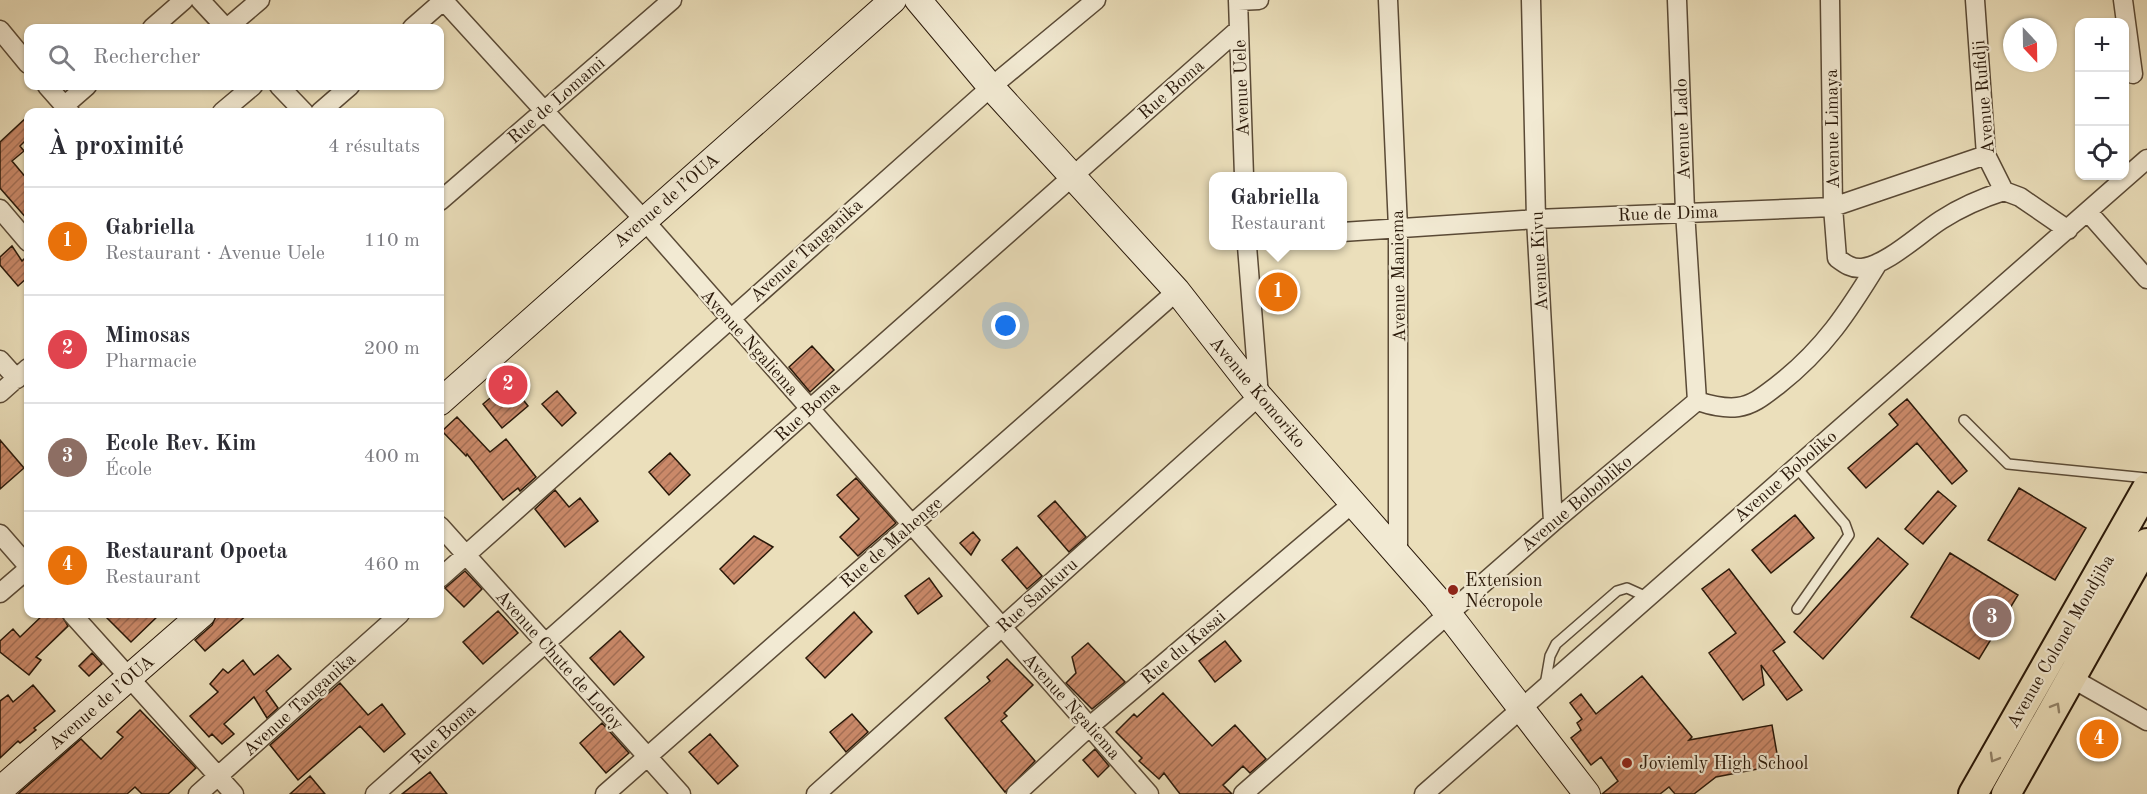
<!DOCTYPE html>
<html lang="fr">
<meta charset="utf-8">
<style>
body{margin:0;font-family:"Old Standard TT",serif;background:#f7f7f7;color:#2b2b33}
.controls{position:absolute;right:18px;top:18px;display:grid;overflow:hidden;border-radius:12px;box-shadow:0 2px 4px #0004}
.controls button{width:54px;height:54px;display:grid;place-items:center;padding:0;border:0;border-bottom:2px solid #e1e1e2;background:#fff;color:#2b2b33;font:30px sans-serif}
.compass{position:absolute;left:2003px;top:18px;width:54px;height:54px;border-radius:50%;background:#fff;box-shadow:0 2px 4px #0004;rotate:158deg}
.you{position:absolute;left:1006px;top:326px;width:21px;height:21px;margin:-15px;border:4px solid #fff;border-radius:50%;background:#1a73e8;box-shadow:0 0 0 9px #1a73e833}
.badge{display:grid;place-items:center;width:39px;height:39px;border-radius:50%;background:#8f2418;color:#fff;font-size:20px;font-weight:700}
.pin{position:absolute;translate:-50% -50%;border:3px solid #fff;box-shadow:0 2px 6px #0006}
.popup{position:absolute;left:1209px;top:172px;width:138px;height:78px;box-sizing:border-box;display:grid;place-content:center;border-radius:12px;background:#fff;filter:drop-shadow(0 2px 4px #0005);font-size:20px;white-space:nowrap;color:#7c7c81}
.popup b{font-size:22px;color:#2b2b33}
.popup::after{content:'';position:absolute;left:50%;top:100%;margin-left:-12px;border:12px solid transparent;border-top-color:#fff}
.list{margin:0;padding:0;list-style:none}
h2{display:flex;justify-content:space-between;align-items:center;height:78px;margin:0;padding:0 24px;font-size:26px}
h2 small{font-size:20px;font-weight:400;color:#7c7c81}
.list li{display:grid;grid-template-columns:39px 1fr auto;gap:18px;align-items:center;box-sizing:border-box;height:108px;padding:0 24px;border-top:2px solid #e1e1e2}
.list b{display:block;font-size:22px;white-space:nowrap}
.list p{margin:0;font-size:20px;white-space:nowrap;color:#7c7c81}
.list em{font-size:20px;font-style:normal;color:#7c7c81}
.icon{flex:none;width:33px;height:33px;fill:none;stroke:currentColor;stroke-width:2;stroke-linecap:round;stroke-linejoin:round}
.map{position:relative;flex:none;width:2147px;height:794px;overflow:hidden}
.search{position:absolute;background:#fff;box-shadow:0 2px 4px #0004;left:24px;top:24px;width:420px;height:66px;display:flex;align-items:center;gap:15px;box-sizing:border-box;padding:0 21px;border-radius:12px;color:#7c7c81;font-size:22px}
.panel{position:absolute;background:#fff;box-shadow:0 2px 4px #0004;left:24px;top:108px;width:420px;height:510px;border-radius:12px}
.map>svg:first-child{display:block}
</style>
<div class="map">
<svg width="2147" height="794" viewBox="0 0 2147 794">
<defs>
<pattern id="building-hatch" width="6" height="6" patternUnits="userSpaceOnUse" patternTransform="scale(1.5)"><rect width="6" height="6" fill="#ca8969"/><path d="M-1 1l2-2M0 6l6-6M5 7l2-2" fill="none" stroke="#a46f55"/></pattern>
</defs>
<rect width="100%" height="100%" fill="#ebdfbb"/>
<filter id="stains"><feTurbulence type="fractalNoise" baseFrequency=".00333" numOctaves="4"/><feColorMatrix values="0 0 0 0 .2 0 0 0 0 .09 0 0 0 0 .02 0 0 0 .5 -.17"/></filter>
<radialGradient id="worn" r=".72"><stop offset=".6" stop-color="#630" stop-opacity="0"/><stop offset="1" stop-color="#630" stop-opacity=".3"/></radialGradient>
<path fill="url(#building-hatch)" stroke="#291809" stroke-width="1.5" d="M28 116V138L20 146 24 151 12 161 28 180V220L0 188V142Z
M12 246 22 261 28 255V277L18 286 0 265V257Z
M812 346 834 370 810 392 789 367Z
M509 382 528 406 502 428 483 404Z
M557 391 576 413 562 426 542 404Z
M1907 399 1967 471 1952 484 1917 443 1866 488 1848 468 1898 425 1889 414Z
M457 417 490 452 506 439 536 477 520 491 518 488 503 500 467 454 466 456 442 431Z
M0 440 24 468 0 489Z
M670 453 690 475 669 495 649 472Z
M856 478 896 523 858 556 840 537 859 519 837 495Z
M2019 488 2086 528 2055 580 1988 540Z
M555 490 569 507 580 498 598 521 565 547 535 509Z
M1938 491 1956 506 1923 544 1905 529Z
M1055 501 1086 537 1069 552 1038 516Z
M1795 515 1814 538 1771 573 1752 550Z
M973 532 980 540 971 555 960 543Z
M754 536 773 547 734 584 720 569Z
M1878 538 1908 564 1823 659 1794 632Z
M1017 547 1042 576 1027 589 1002 560Z
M1950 553 2018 595 1979 659 1911 617Z
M1729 569 1785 642 1773 651 1802 690 1787 700 1761 665 1764 685 1743 700 1709 653 1736 633 1702 589Z
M465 571 482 589 464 607 445 588Z
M929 578 942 596 918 614 905 596Z
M498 611 518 633 483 664 463 642Z
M854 612 872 632 825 678 806 658Z
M44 614H61L68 626 36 657 41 660 29 675 0 652V641L13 629 20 637Z
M103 614H160L131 642Z
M217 614H248L205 651 195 640 212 625Z
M620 631 644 657 614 685 590 658Z
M1225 641 1241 661 1215 682 1199 661Z
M1088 643 1125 682 1092 709 1066 683 1076 673 1072 657Z
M92 653 102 664 89 676 79 666Z
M278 655 291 669 266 691 278 708 267 718 254 697 224 724 234 734 222 744 212 734 209 737 190 716 218 692 210 684 223 669 228 673 243 660 254 675Z
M1007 659 1033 685 1004 713 1007 716 1001 721 1035 761 1005 792 945 718 990 681 987 677Z
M1642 676 1692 737 1689 740 1772 725 1779 765 1716 777 1694 794H1675L1669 787 1660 794H1602L1618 781 1601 757 1591 765 1571 738 1581 730 1577 723 1582 719 1570 703 1581 694 1596 714Z
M340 683 368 715 382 704 405 734 384 752 360 726 298 780 270 745Z
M33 685 55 711 34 728 36 730 20 743 18 741 0 758V701L8 695 13 702Z
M1163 693 1212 746 1235 725 1266 759 1250 773 1243 766 1223 785 1232 794H1180L1164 773 1159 779 1139 761 1142 758 1116 732 1134 714 1137 717Z
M140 710 196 768 168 794H142L135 787 127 794H18L81 739 101 759 123 737 117 732Z
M852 714 868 732 846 752 830 732Z
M602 723 629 753 606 773 580 743Z
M710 734 738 766 718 784 689 752Z
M1095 749 1109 766 1098 777 1083 760Z
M430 772 447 794H402Z
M310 776 325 794H290Z"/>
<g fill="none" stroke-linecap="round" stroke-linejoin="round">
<defs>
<path id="lane" d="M1964 420 2008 464 2147 478
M1796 467 1845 524 1849 535 1797 609
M1545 685 1550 656 1556 644 1617 591 1627 588 1647 597"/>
<path id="street" d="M200 0 226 28
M443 0 644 220 1149 794
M1238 0 1244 176
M1388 0 1398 228V553
M1531 0 1536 219 1553 522
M1677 0 1685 211 1697 401
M1830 0 1833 207 1837 258C1845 264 1852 269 1862 268 1887 265 1919 234 1941 220 1961 207 1982 198 2004 191L2020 197 2068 230
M1975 0 1986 155 2004 191
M2123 0 2133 74
M1238 1 1259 0
M152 28 184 0
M227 28 260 0
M412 28 444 0
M0 30 28 64
M47 86 70 112
M279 86 304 112
M64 106 87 86
M222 112 253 86
M320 112 350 86
M440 201 672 0
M0 209 28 242
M2088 212 2147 279
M1342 232 1536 219 1833 207 1986 155
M0 360 17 379
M0 393 28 368
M440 526 681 794
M0 534 28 566
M440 578 991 87 1096 0
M0 593 28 569
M72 614 234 794
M2073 679 2147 721
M198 794 400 614
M375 794 1239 29
M605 794 1177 291
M816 794 1259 396 1247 246
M1016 794 1090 726 1353 503
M1243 794 1553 522 1697 401C1710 405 1724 409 1738 407 1754 405 1766 394 1778 385 1824 349 1848 312 1878 263
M1424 794 2147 159"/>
<path id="secondary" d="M918 0 991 87 1177 291 1259 396 1436 598 1587 794
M440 402 893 0
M0 790 202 614"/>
<path id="primary" d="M1973 794 2147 488
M2006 794 2147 543"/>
</defs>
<use href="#lane" stroke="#5a4a36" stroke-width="12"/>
<use href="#street" stroke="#5a4a36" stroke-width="21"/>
<use href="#secondary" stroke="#291809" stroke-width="28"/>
<use href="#primary" stroke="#291809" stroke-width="32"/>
<use href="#lane" stroke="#f2ead3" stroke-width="9"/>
<use href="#street" stroke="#f2ead3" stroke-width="18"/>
<use href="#secondary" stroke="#f2ead3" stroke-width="26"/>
<use href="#primary" stroke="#ebdfbb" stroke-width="28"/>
</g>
<defs><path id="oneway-chevron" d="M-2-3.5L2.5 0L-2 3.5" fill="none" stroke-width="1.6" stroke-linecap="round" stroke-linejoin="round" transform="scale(1.5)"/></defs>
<g stroke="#94856b">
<use href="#oneway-chevron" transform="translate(2056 707) rotate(-60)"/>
<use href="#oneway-chevron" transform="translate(1994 758) rotate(120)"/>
</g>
<g fill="#8f2418" stroke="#f2ead3" stroke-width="2">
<circle cx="1453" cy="590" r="6"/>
<circle cx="1627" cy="763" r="6"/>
</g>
<g text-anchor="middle" stroke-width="4.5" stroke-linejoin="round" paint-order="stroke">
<g font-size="18" fill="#291809" stroke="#f2ead3">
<text transform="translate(1241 88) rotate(-92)" y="6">Avenue Uele</text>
<text transform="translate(1171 89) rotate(-41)" y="6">Rue Boma</text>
<text transform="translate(1983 97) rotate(-95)" y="6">Avenue Rufidji</text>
<text transform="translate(556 100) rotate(-41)" y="6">Rue de Lomami</text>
<text transform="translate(1682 129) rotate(-92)" y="6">Avenue Lado</text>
<text transform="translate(1832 129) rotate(-91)" y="6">Avenue Limaya</text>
<text transform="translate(666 200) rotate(-41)" y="6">Avenue de l’OUA</text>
<text transform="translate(1668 213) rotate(-2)" y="6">Rue de Dima</text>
<text transform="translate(806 250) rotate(-42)" y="6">Avenue Tanganika</text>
<text transform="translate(1539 261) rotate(-93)" y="6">Avenue Kivu</text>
<text transform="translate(1398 276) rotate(-91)" y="6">Avenue Maniema</text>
<text transform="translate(750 342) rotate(48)" y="6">Avenue Ngaliema</text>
<text transform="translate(1258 392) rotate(50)" y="6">Avenue Komoriko</text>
<text transform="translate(807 411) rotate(-42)" y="6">Rue Boma</text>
<text transform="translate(1785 476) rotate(-41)" y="6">Avenue Boboliko</text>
<text transform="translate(1576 503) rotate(-40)" y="6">Avenue Bobobliko</text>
<text transform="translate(891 542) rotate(-41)" y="6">Rue de Mahenge</text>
<text transform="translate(1037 595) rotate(-42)" y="6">Rue Sankuru</text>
<text transform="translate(2060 641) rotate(-60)" y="6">Avenue Colonel Mondjiba</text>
<text transform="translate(1183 647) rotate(-40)" y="6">Rue du Kasai</text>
<text transform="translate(560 660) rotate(48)" y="6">Avenue Chute de Lofoy</text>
<text transform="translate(101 702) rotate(-41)" y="6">Avenue de l’OUA</text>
<text transform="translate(299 704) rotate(-42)" y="6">Avenue Tanganika</text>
<text transform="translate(1072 706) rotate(48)" y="6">Avenue Ngaliema</text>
<text transform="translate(443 734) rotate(-42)" y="6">Rue Boma</text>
</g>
<g font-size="18" fill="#291809" stroke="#f2ead3" text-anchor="start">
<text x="1465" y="586">Extension<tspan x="1465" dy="21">Nécropole</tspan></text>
<text x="1639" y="769">Joviemly High School</text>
</g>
</g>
<rect width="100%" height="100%" filter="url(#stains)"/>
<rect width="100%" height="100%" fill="url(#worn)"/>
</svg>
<div class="controls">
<button>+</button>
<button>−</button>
<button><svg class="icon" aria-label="locate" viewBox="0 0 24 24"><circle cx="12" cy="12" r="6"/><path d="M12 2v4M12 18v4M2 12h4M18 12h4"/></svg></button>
</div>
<svg class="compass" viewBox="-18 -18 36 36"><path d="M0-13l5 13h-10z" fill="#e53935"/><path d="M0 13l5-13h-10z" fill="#7c7c81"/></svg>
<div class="you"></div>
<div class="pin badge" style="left:1278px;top:292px;background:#e8710a">1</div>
<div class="popup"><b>Gabriella</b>Restaurant</div>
<div class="pin badge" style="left:508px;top:385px;background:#e0444e">2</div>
<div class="pin badge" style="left:1992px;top:618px;background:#8d6e63">3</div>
<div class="pin badge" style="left:2099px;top:739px;background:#e8710a">4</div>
<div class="search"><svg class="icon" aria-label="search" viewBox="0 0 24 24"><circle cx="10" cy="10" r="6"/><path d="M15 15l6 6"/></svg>Rechercher</div>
<section class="panel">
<h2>À proximité<small>4 résultats</small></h2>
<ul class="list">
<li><span class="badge" style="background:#e8710a">1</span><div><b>Gabriella</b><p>Restaurant · Avenue Uele</p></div><em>110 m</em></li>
<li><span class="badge" style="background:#e0444e">2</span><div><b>Mimosas</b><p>Pharmacie</p></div><em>200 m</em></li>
<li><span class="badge" style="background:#8d6e63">3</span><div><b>Ecole Rev. Kim</b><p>École</p></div><em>400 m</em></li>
<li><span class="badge" style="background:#e8710a">4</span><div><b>Restaurant Opoeta</b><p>Restaurant</p></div><em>460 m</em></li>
</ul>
</section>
</div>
